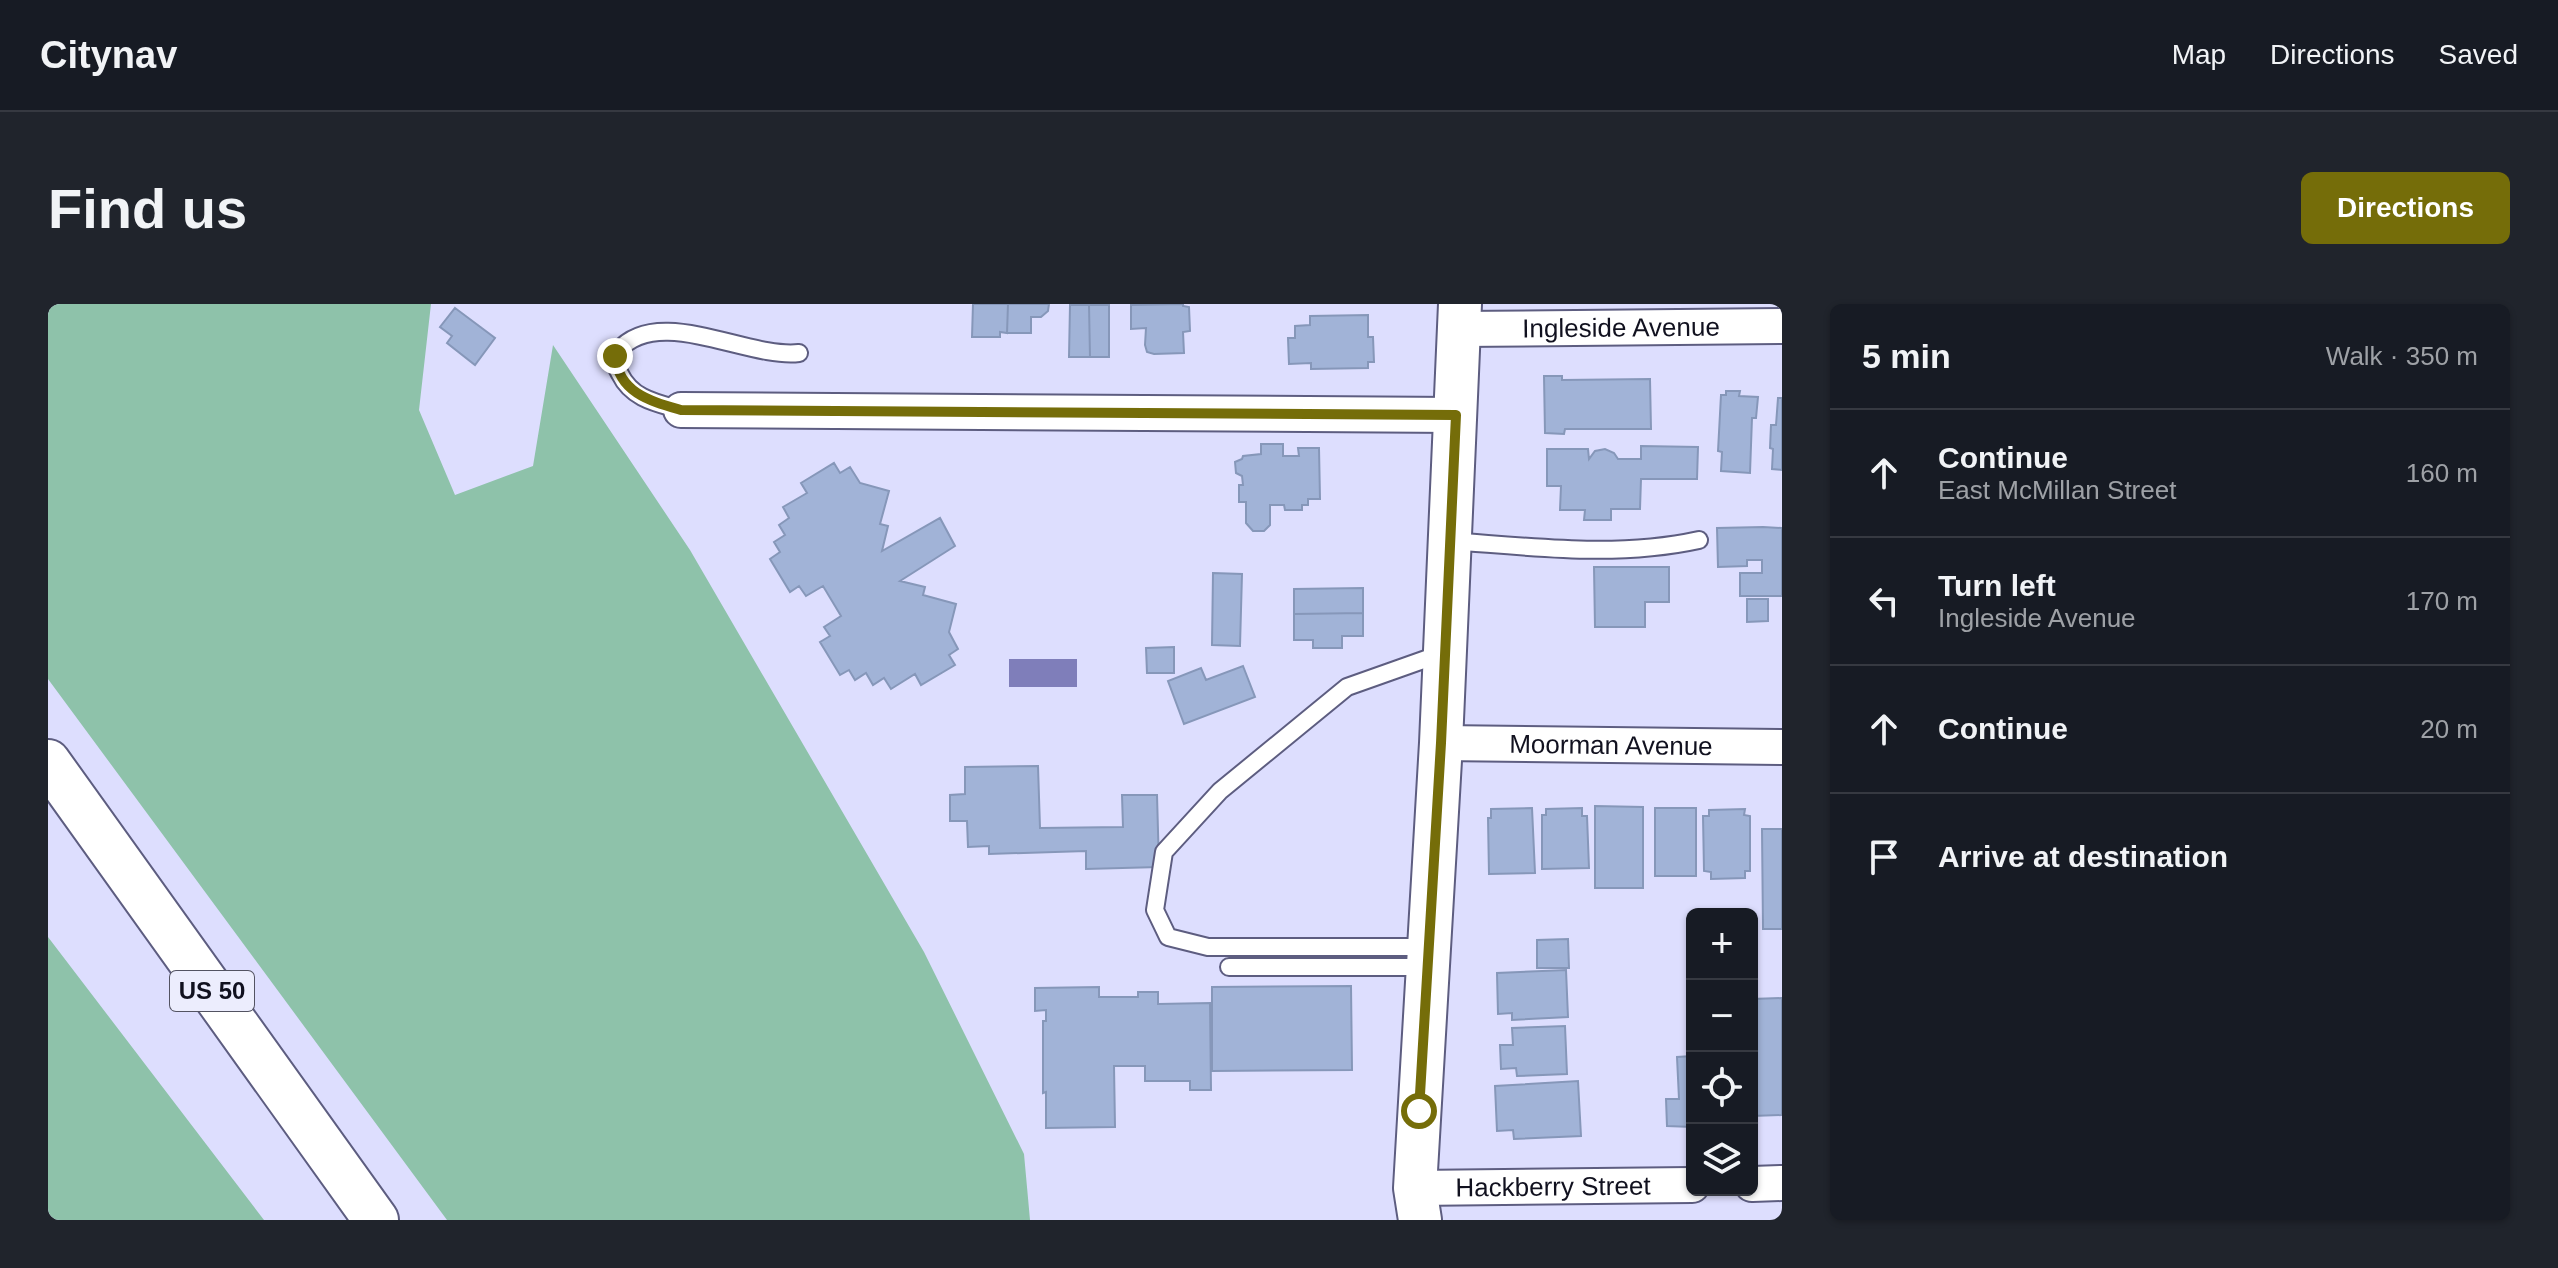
<!DOCTYPE html>
<meta charset="utf-8">
<style>
body{margin:0;font-family:Arial,sans-serif;background:#20242c;color:#f1f3f6}
.controls{position:absolute;right:24px;bottom:24px;display:grid;overflow:hidden;border-radius:12px;box-shadow:0 2px 6px #0004}
.controls button{width:72px;height:72px;display:grid;place-items:center;padding:0;border:0;border-bottom:2px solid #363941;background:#171b24;color:#f1f3f6;font:40px sans-serif}
.stop{position:absolute;width:24px;height:24px;margin:-18px;border:6px solid #756d09;border-radius:50%;background:#fff}
.stop.end{background:#756d09;border-color:#fff;box-shadow:0 2px 8px #0008}
.list{margin:0;padding:0;list-style:none}
h2{display:flex;justify-content:space-between;align-items:center;height:104px;margin:0;padding:0 32px;font-size:34px}
h2 small{font-size:26px;font-weight:400;color:#9ea1a6}
.list li{display:grid;grid-template-columns:52px 1fr auto;gap:24px;align-items:center;box-sizing:border-box;height:128px;padding:0 32px;border-top:2px solid #363941}
.list b{display:block;font-size:30px;white-space:nowrap}
.list p{margin:0;font-size:26px;white-space:nowrap;color:#9ea1a6}
.list em{font-size:26px;font-style:normal;color:#9ea1a6}
.icon{flex:none;width:44px;height:44px;fill:none;stroke:currentColor;stroke-width:2;stroke-linecap:round;stroke-linejoin:round}
.map{position:relative;flex:none;width:1734px;height:916px;overflow:hidden;border-radius:12px}
header{display:flex;align-items:center;gap:48px;box-sizing:border-box;height:112px;padding:0 40px;background:#171b24;border-bottom:2px solid #363941}
header strong{font-size:38px}
nav{display:flex;gap:44px;margin-inline-start:auto;font-size:28px}
.intro{display:flex;align-items:center;justify-content:space-between;box-sizing:border-box;height:192px;padding:0 48px}
h1{margin:0;font-size:56px}
.button{padding:20px 36px;border-radius:12px;background:#756d09;color:#fff;font-size:28px;font-weight:700}
main{display:flex;gap:48px;padding:0 48px}
aside{flex:1;background:#171b24;border-radius:12px;box-shadow:0 2px 6px #0004}
.map>svg:first-child{display:block}
</style>
<header>
<strong>Citynav</strong>
<nav><a>Map</a><a>Directions</a><a>Saved</a></nav>
</header>
<div class="intro"><h1>Find us</h1><a class="button">Directions</a></div>
<main>
<div class="map">
<svg width="1734" height="916" viewBox="0 0 1734 916">
<rect width="100%" height="100%" fill="#dddefe"/>
<path fill="#8ec2aa" d="M0 0H383L371 106 407 191 485 162 505 41 642 246 876 648 976 850 982 916H399L0 375Z
M0 633 216 916H0Z"/>
<path fill="#7f7eba" d="M961 355H1029V383H961Z"/>
<path fill="#a1b3d7" stroke="#8697b9" stroke-width="2" d="M925 0H960L959 29 952 28V33H924Z
M960 0H1001L1000 7 993 13H983V29H959Z
M1135 0V2L1141 3 1142 27 1135 28 1136 49 1106 50 1099 48 1097 41 1098 24 1083 25V1Z
M1022 1H1041L1042 53H1021Z
M1041 1H1061V53H1042Z
M407 4 447 34 427 61 399 39 404 32 392 23Z
M1320 11V33H1325L1326 58H1320V64L1263 65V59L1241 60 1240 34H1247V22L1262 21V12Z
M1496 72H1514V76L1602 75 1603 125H1517L1516 130 1497 129Z
M1678 87H1692L1691 92 1710 93 1708 114H1704L1702 169 1673 167 1674 148 1670 147 1673 91H1678Z
M1730 94H1734V166L1724 165 1725 145 1722 144 1723 121H1728Z
M1213 140H1235V152H1251L1250 144H1271L1272 195H1260V201H1254V206H1237L1236 201H1222V221L1216 227H1205L1198 219V198H1191V181H1195L1194 172 1188 169 1187 158 1194 155 1195 152 1213 150Z
M1593 142 1650 143 1649 175H1593L1592 205H1563V216H1536L1537 206H1512L1513 182H1499V145H1540L1541 155 1547 147 1557 145 1566 149 1570 155H1593Z
M786 159 792 169 802 163 812 179 841 187 832 220 840 222 834 247 892 214 907 242 852 277 877 283 875 291 908 300 901 328 910 345 901 351 907 361 873 381 867 370 843 385 836 374 825 381 818 369 807 376 801 366 792 371 772 338 782 332 776 323 793 312 775 282 758 292 751 282 742 288 722 255 732 248 726 238 737 231 731 221 741 214 735 203 759 189 753 179Z
M1715 223 1734 224V292H1692V269H1714V256H1699V262L1670 263 1669 224Z
M1546 263H1621V298H1597V323H1547Z
M1165 269 1194 270 1192 342 1164 341Z
M1315 284V309L1246 310V285Z
M1699 295H1720V317L1699 318Z
M1315 309V332H1294V344H1265V336H1246V310Z
M1126 343V369H1099L1098 344Z
M1195 362 1207 393 1136 420 1120 377 1153 364 1158 376Z
M990 462 992 524 1075 523 1074 491H1109L1111 563 1038 565V547L941 550V542L920 543 919 517H902V491L917 490V463Z
M1547 502 1595 503V584H1547Z
M1484 504 1487 569 1441 570 1440 514H1443V505Z
M1534 504V512H1539L1541 564 1494 565V511H1498V505Z
M1607 504H1648V572H1607Z
M1697 505 1696 511 1702 512V567H1697V574L1663 575V568L1656 567 1655 512H1661V506Z
M1714 525H1734V625H1715Z
M1520 635 1521 664H1489V636Z
M1518 666 1520 713 1464 716V709L1450 710 1449 669Z
M1303 682 1304 766 1164 767V683Z
M1051 683V693H1090V688H1110V700L1162 699 1163 786H1142V777H1097V762H1066L1067 823 998 824V788L995 789V717H998V706L987 707V684Z
M1734 694V811L1704 812V695Z
M1517 722 1519 770 1469 772 1468 764 1453 765 1452 741H1465L1464 724Z
M1644 752V823L1619 822 1618 795H1631L1629 753Z
M1530 777 1533 832 1466 835 1465 826 1449 827 1447 782Z"/>
<g fill="none" stroke-linecap="round" stroke-linejoin="round">
<defs>
<path id="service" d="M633 106C609 99 584 95 572 70 568 63 565 54 570 47 610 0 699 55 751 49
M1403 237C1486 243 1569 254 1651 236
M1380 643H1160L1120 633 1107 606 1116 548 1172 487 1299 383 1395 349
M1181 663H1377"/>
<g id="minor">
<path id="s1" d="M1411 25 1734 22"/>
<path d="M633 106 1408 111"/>
<path id="s2" d="M1393 439 1734 443"/>
<path d="M1704 880 1734 879"/>
<path id="s3" d="M1367 884 1644 881"/>
</g>
<path id="tertiary" d="M1372 916 1367 884 1393 439 1412 0"/>
<path id="trunk" d="M0 458 328 916"/>
</defs>
<use href="#service" stroke="#5d5d80" stroke-width="20"/>
<use href="#minor" stroke="#5d5d80" stroke-width="38"/>
<use href="#tertiary" stroke="#5d5d80" stroke-width="46"/>
<use href="#trunk" stroke="#5d5d80" stroke-width="48"/>
<use href="#service" stroke="#fff" stroke-width="16"/>
<use href="#minor" stroke="#fff" stroke-width="34"/>
<use href="#tertiary" stroke="#fff" stroke-width="42"/>
<use href="#trunk" stroke="#fff" stroke-width="44"/>
</g>
<g fill="none" stroke-linecap="round" stroke-linejoin="round">
<path stroke="#756d09" stroke-width="10" d="M567 52C571 89 602 97 633 106L1408 111 1393 439 1371 807"/>
</g>
<g text-anchor="middle" stroke-width="6" stroke-linejoin="round" paint-order="stroke">
<rect fill="#ecedfd" stroke="#535362" stroke-width="2" x="122" y="667" width="84" height="40" rx="6"/>
<g font-size="24" font-weight="bold" fill="#11111f">
<text x="164" y="695">US 50</text>
</g>
<g font-size="26" fill="#11111f" stroke="#ecedfd">
<text dy="9" stroke="none"><textPath href="#s1" startOffset="162">Ingleside Avenue</textPath></text>
<text dy="9" stroke="none"><textPath href="#s2" startOffset="170">Moorman Avenue</textPath></text>
<text dy="9" stroke="none"><textPath href="#s3" startOffset="138">Hackberry Street</textPath></text>
</g>
</g>
</svg>
<div class="controls">
<button>+</button>
<button>−</button>
<button><svg class="icon" aria-label="locate" viewBox="0 0 24 24"><circle cx="12" cy="12" r="6"/><path d="M12 2v4M12 18v4M2 12h4M18 12h4"/></svg></button>
<button><svg class="icon" aria-label="layers" viewBox="0 0 24 24"><path d="M12 4l9 5-9 5-9-5zM3 14l9 5 9-5"/></svg></button>
</div>
<div class="stop" style="left:1371px;top:807px"></div>
<div class="stop end" style="left:567px;top:52px"></div>
</div>
<aside>
<h2>5 min<small>Walk · 350 m</small></h2>
<ul class="list">
<li><svg class="icon" aria-label="ahead" viewBox="0 0 24 24"><path d="M12 20V5M6 11l6-6 6 6"/></svg><div><b>Continue</b><p>East McMillan Street</p></div><em>160 m</em></li>
<li><svg class="icon" aria-label="left" viewBox="0 0 24 24"><path d="M17 20v-9H6M10 6l-5 5 5 5"/></svg><div><b>Turn left</b><p>Ingleside Avenue</p></div><em>170 m</em></li>
<li><svg class="icon" aria-label="ahead" viewBox="0 0 24 24"><path d="M12 20V5M6 11l6-6 6 6"/></svg><div><b>Continue</b></div><em>20 m</em></li>
<li><svg class="icon" aria-label="arrive" viewBox="0 0 24 24"><path d="M6 21V4h12l-3 4 3 4H6"/></svg><div><b>Arrive at destination</b></div></li>
</ul>
</aside>
</main>
